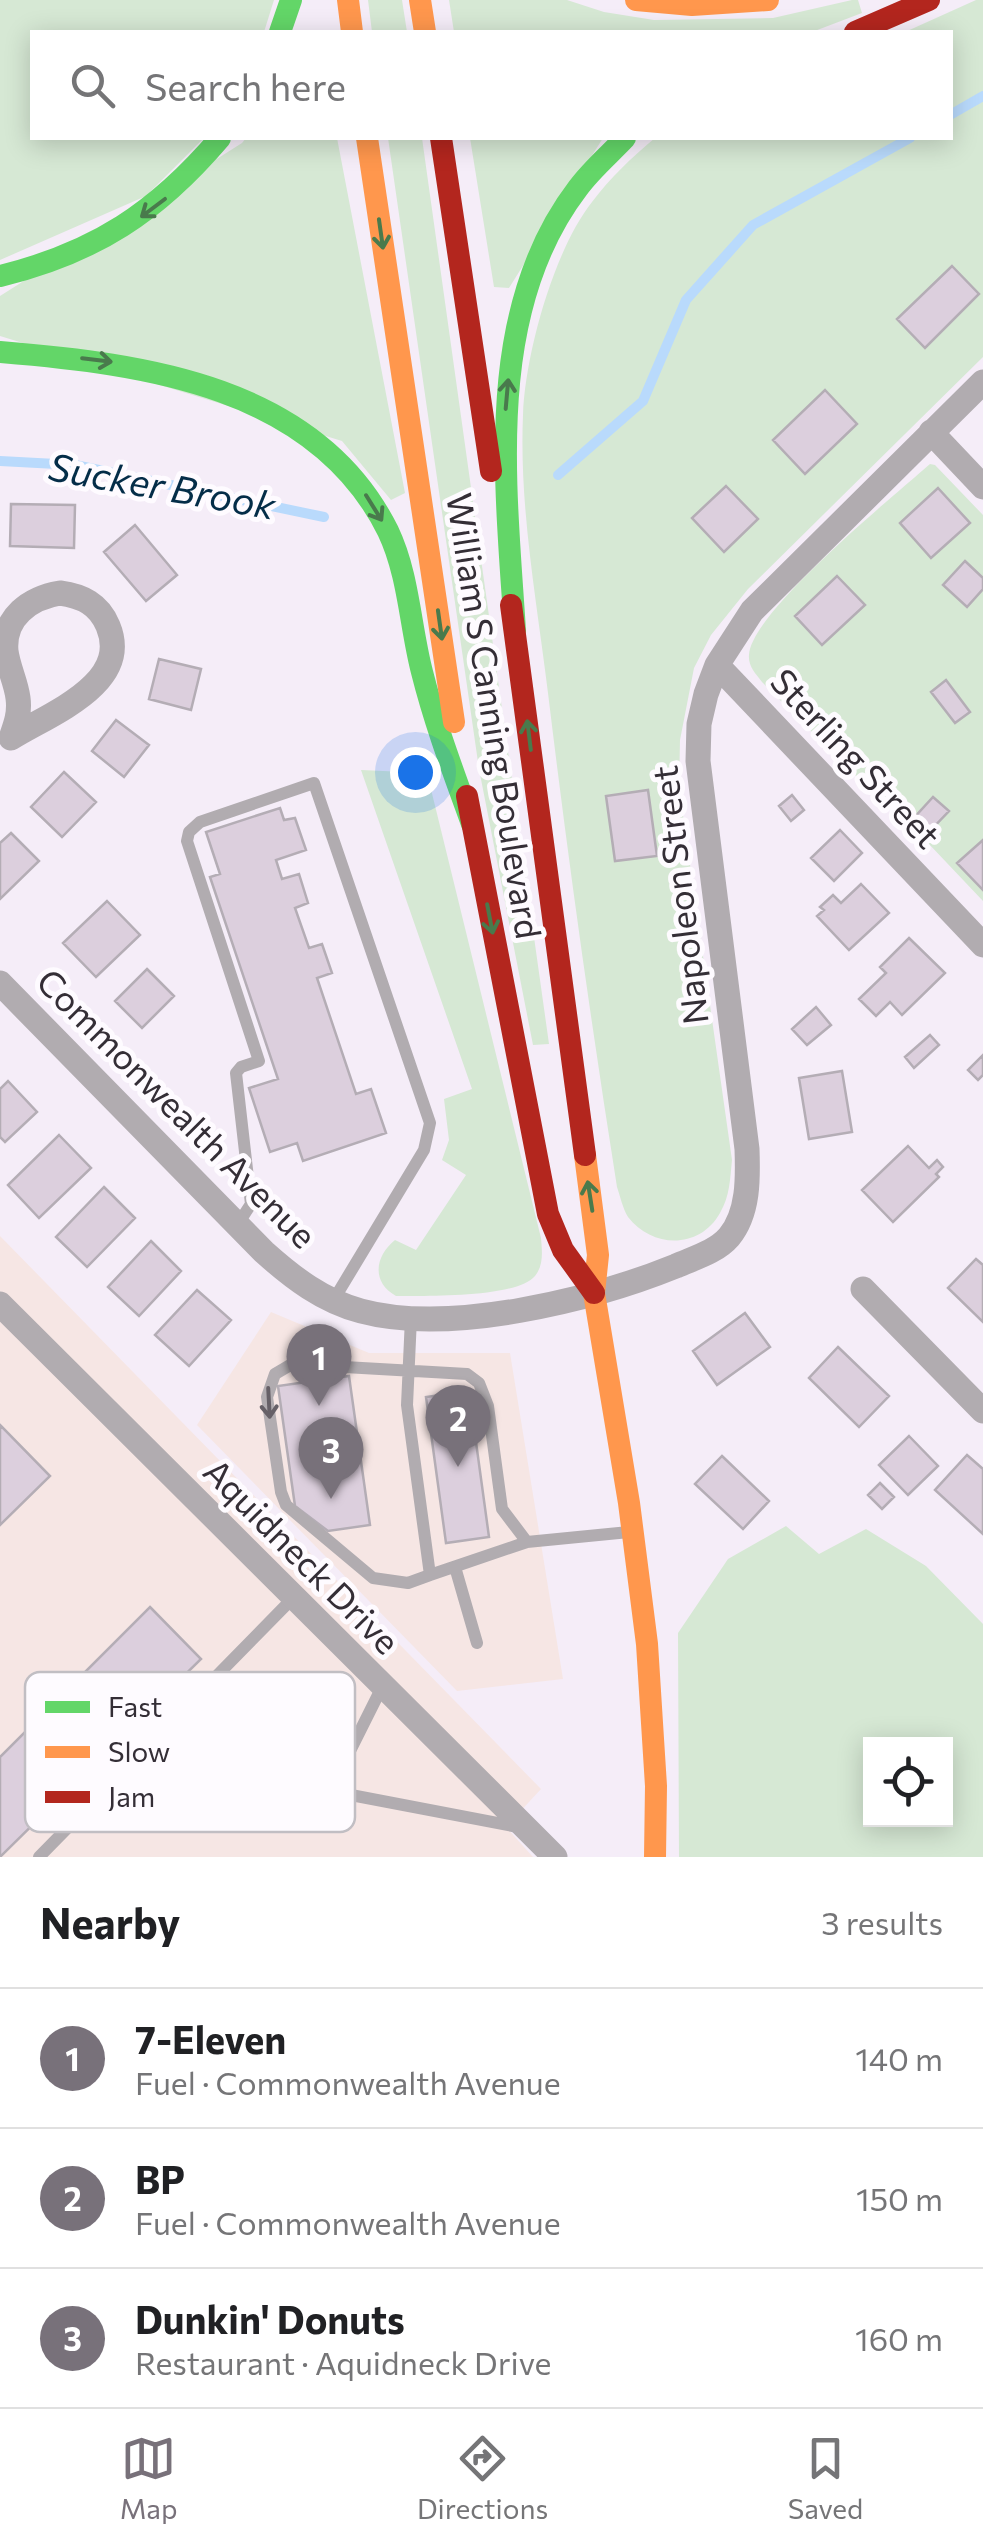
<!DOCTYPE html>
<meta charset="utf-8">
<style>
body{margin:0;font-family:Commissioner,sans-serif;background:#f6f6f6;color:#202124}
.controls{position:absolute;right:30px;bottom:30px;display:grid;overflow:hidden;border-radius:0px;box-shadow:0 5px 25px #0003}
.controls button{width:90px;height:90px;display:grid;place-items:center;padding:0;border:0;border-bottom:2px solid #e0e0e0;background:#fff;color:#202124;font:50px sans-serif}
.you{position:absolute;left:415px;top:772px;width:35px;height:35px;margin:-25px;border:8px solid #fff;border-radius:50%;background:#1a73e8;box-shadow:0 0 0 15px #1a73e833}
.badge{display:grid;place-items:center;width:65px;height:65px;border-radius:50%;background:#78717a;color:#fff;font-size:32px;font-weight:700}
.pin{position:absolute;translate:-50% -82px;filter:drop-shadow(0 2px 5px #0008)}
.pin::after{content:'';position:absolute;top:52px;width:35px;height:30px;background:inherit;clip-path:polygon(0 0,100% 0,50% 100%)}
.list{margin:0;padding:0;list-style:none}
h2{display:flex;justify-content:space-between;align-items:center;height:130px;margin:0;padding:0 40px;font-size:42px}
h2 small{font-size:32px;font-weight:400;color:#757577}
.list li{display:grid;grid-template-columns:65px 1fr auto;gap:30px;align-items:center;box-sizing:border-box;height:140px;padding:0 40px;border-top:2px solid #e0e0e0}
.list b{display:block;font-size:38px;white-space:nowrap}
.list p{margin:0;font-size:32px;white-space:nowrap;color:#757577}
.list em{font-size:32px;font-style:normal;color:#757577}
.icon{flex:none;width:55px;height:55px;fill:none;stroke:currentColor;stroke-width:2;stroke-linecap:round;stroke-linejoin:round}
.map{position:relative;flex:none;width:983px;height:1857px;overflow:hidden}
.search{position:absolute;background:#fff;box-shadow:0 5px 25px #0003;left:30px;right:30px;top:30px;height:110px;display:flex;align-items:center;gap:25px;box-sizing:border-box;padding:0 35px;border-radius:0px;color:#757577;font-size:38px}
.sheet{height:550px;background:#fff}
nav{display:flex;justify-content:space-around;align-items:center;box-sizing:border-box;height:140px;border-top:2px solid #e0e0e0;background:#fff;font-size:28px;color:#757577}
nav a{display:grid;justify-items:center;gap:5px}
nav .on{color:#78717a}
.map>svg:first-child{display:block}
</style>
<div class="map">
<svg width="983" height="1857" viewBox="0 0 983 1857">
<rect width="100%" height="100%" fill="#f5edf8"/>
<path fill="#f6e6e4" d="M0 1236 541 1789 506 1827 533 1857H0Z
M271 1312 369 1353H510L563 1679 457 1691 197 1425Z"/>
<path fill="#d6e8d4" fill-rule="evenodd" d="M0 0H274L264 32H32V138H204L146 196 0 260Z
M368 0H402L407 32H372Z
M449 0H567L604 12 654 20 773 18 852 0H858L862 13 812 32H454Z
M976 0H983V357L748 589 711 635 694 668 680 740 679 787 732 1160C730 1179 730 1196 720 1213 700 1249 653 1249 628 1217 623 1209 620 1196 617 1187 591 1023 568 859 548 693 537 602 519 508 523 415 525 354 554 250 592 202 610 178 632 157 655 138H950V32H905Z
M246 138H337L405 493 391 500 342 441 0 336V296L242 143Z
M388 138H422L549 1044 533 1045 479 769Z
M470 138H603L509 288 494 287Z
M930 464 935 465 983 515V901L873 785 866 786 762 682C755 673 748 666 749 655 751 612 894 496 930 464Z
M361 770 427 773 541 1238C542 1250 544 1265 535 1276 517 1298 425 1296 396 1296 371 1282 375 1256 395 1240L416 1250 466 1175 442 1160 449 1140 444 1099 472 1089Z
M786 1526 819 1554 866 1529 926 1566 983 1624V1857H679L678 1633 728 1559ZM870 1744H946V1820H870Z"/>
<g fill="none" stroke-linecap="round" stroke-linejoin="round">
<path stroke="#b9dafc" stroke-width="10" d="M950 115 983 96
M0 461 75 465 324 517
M558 475 643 401 686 300 753 225 910 138"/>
</g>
<path fill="#dccfdd" stroke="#b4adb5" stroke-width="2.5" d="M952 266 979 294 925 348 897 319Z
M825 390 857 424 805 474 773 440Z
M726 486 758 519 724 552 692 518Z
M938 488 970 523 931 558 900 523Z
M11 504 75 505 74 548 10 546Z
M135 525 177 575 146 601 104 552Z
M965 561 983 578V589L967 607 943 585Z
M837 576 865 605 822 645 795 616Z
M159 659 201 669 191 710 149 699Z
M946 680 970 712 955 723 931 692Z
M116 720 149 745 124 777 92 751Z
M64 772 96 802 62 837 31 807Z
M648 790 657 856 615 861 606 796Z
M792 795 804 810 791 821 779 806Z
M933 797 949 811 927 834 912 820Z
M280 808 284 820 295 818 306 850 276 860 282 879 299 874 308 903 295 908 309 948 322 944 332 973 317 978 356 1094 371 1089 386 1133 303 1161 297 1143 270 1152 249 1088 278 1079 210 877 220 874 206 832Z
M840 830 862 853 834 881 811 858Z
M11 833 39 861 0 899V843Z
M983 840V890L957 863Z
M861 884 889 913 849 950 817 916 824 910 820 907 833 895 841 903Z
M107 901 140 935 96 977 63 943Z
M909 938 945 973 902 1015 890 1002 876 1016 859 999 886 973 880 967Z
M147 969 174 996 142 1028 115 1001Z
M816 1007 831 1025 807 1045 792 1029Z
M930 1035 939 1045 914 1068 905 1057Z
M983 1055V1075L978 1080 968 1070Z
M842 1071 852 1132 809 1139 799 1078Z
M8 1081 37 1112 5 1142 0 1137V1089Z
M59 1135 91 1168 39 1218 8 1185Z
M908 1146 929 1168 937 1160 943 1167 936 1174 939 1177 893 1222 862 1190Z
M104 1187 135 1218 87 1267 56 1237Z
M151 1241 181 1271 139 1316 108 1287Z
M976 1259 983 1265V1322L948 1288Z
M197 1290 231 1320 189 1366 155 1335Z
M745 1313 770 1347 717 1385 693 1351Z
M838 1347 889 1396 859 1427 809 1378Z
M349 1376 370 1525 328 1531 295 1506 278 1386Z
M469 1391 489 1537 446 1543 426 1397Z
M0 1425 50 1476 0 1525Z
M909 1436 938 1466 908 1495 879 1465Z
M967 1455 983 1469V1534L935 1490Z
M722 1456 769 1501 743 1529 695 1484Z
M880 1483 894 1497 882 1509 868 1495Z
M150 1607 201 1659 0 1857V1757Z"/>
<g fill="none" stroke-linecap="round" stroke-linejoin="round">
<path stroke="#b1acb0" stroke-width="12" d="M238 1224 251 1204 236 1073 241 1067 259 1061 187 841 189 832 200 822 314 783 430 1123 424 1150 333 1301
M411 1318 407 1405 430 1575 527 1542 629 1532
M455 1567 477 1643
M430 1575 408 1583 373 1578 286 1505 281 1492 267 1397 275 1374 292 1364 467 1374 479 1383 488 1406 502 1509 527 1542
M382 1687 330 1791 518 1827
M39 1857 293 1598"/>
<path stroke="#b1acb0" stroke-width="25" d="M931 432 983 487
M60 593C82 596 99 604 108 626 132 684 49 714 11 738 16 724 20 713 18 698 16 682 8 667 6 651 3 617 30 598 60 593Z
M717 665 983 945
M0 983 264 1252C293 1278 323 1301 361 1311 450 1335 592 1300 676 1266 694 1258 716 1252 729 1237 749 1213 748 1177 747 1149L698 761 699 724 706 694 717 665 752 611 983 382
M863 1289 983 1411
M0 1304 555 1857"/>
<path stroke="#63d668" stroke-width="22" d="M280 32 291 0
M0 276C95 253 157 212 220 138
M0 352C145 364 316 386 388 531 409 575 410 626 422 672 435 724 454 774 472 824
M515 631C506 486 483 312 578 188 591 170 610 154 625 138"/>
<path stroke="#ff974d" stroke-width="22" d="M348 0 352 32
M420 0 425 32
M636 0 692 5 768 0
M367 138 454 722
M585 1155 598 1255 594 1293 629 1503 647 1644 656 1786 655 1857"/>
<path stroke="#b3261e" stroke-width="22" d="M855 32 929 0
M441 138 491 471
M511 605 585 1155
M467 796 548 1214 563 1250 594 1293"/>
</g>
<defs><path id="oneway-shaft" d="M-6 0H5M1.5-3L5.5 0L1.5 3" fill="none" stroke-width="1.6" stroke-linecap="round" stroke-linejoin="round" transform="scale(2.5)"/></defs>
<g stroke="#497a4c">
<use href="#oneway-shaft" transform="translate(153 208) rotate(143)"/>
<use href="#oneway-shaft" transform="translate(381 234) rotate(82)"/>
<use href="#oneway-shaft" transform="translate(97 360) rotate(7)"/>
<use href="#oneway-shaft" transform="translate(507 394) rotate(-85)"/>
<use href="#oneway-shaft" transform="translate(374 508) rotate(58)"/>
<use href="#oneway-shaft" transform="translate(440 625) rotate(82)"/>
<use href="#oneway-shaft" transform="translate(529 735) rotate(-97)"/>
<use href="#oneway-shaft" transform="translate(490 919) rotate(79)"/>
<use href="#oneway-shaft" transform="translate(590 1196) rotate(-99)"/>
</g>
<use stroke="#666067" href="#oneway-shaft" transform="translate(269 1403) rotate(87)"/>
<g text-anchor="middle" stroke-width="10" stroke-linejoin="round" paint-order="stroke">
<g font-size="35" fill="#342e36" stroke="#fefbff">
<text transform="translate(493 716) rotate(81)" y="12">William S Canning Boulevard</text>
<text transform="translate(855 759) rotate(47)" y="12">Sterling Street</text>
<text transform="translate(681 895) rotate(-97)" y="12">Napoleon Street</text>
<text transform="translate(176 1109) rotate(45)" y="12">Commonwealth Avenue</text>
<text transform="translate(301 1557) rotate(45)" y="12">Aquidneck Drive</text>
</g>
<g font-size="38" font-style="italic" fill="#042d48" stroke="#fefbff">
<text transform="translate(162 487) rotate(10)" y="13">Sucker Brook</text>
</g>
</g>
<rect x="25" y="1672" width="330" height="160" rx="15" fill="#fefbff" stroke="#c1bec3" stroke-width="2.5"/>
<rect x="45" y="1701" width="45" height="12" fill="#63d668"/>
<rect x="45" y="1746" width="45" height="12" fill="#ff974d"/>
<rect x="45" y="1791" width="45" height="12" fill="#b3261e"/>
<g font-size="28" fill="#342e36">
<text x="108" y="1717">Fast</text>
<text x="108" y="1762">Slow</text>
<text x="108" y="1807">Jam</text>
</g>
</svg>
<div class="controls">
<button><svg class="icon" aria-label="locate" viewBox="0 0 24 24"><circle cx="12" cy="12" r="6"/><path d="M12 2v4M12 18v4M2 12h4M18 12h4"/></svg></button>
</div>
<div class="you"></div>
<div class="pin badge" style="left:319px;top:1406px">1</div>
<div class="pin badge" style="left:458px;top:1467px">2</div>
<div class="pin badge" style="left:331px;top:1499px">3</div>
<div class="search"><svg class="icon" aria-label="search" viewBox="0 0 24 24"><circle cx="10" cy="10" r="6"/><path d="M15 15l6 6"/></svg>Search here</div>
</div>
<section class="sheet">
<h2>Nearby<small>3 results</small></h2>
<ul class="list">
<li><span class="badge">1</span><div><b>7-Eleven</b><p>Fuel · Commonwealth Avenue</p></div><em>140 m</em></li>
<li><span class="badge">2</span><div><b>BP</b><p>Fuel · Commonwealth Avenue</p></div><em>150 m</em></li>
<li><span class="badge">3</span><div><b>Dunkin' Donuts</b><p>Restaurant · Aquidneck Drive</p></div><em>160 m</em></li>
</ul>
</section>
<nav>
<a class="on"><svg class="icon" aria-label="map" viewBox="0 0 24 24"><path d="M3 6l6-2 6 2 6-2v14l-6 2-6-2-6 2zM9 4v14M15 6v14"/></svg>Map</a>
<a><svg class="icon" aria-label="directions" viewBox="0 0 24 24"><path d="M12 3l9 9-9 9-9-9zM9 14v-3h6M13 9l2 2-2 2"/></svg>Directions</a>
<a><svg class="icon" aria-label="saved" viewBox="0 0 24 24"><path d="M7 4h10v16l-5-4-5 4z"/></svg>Saved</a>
</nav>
